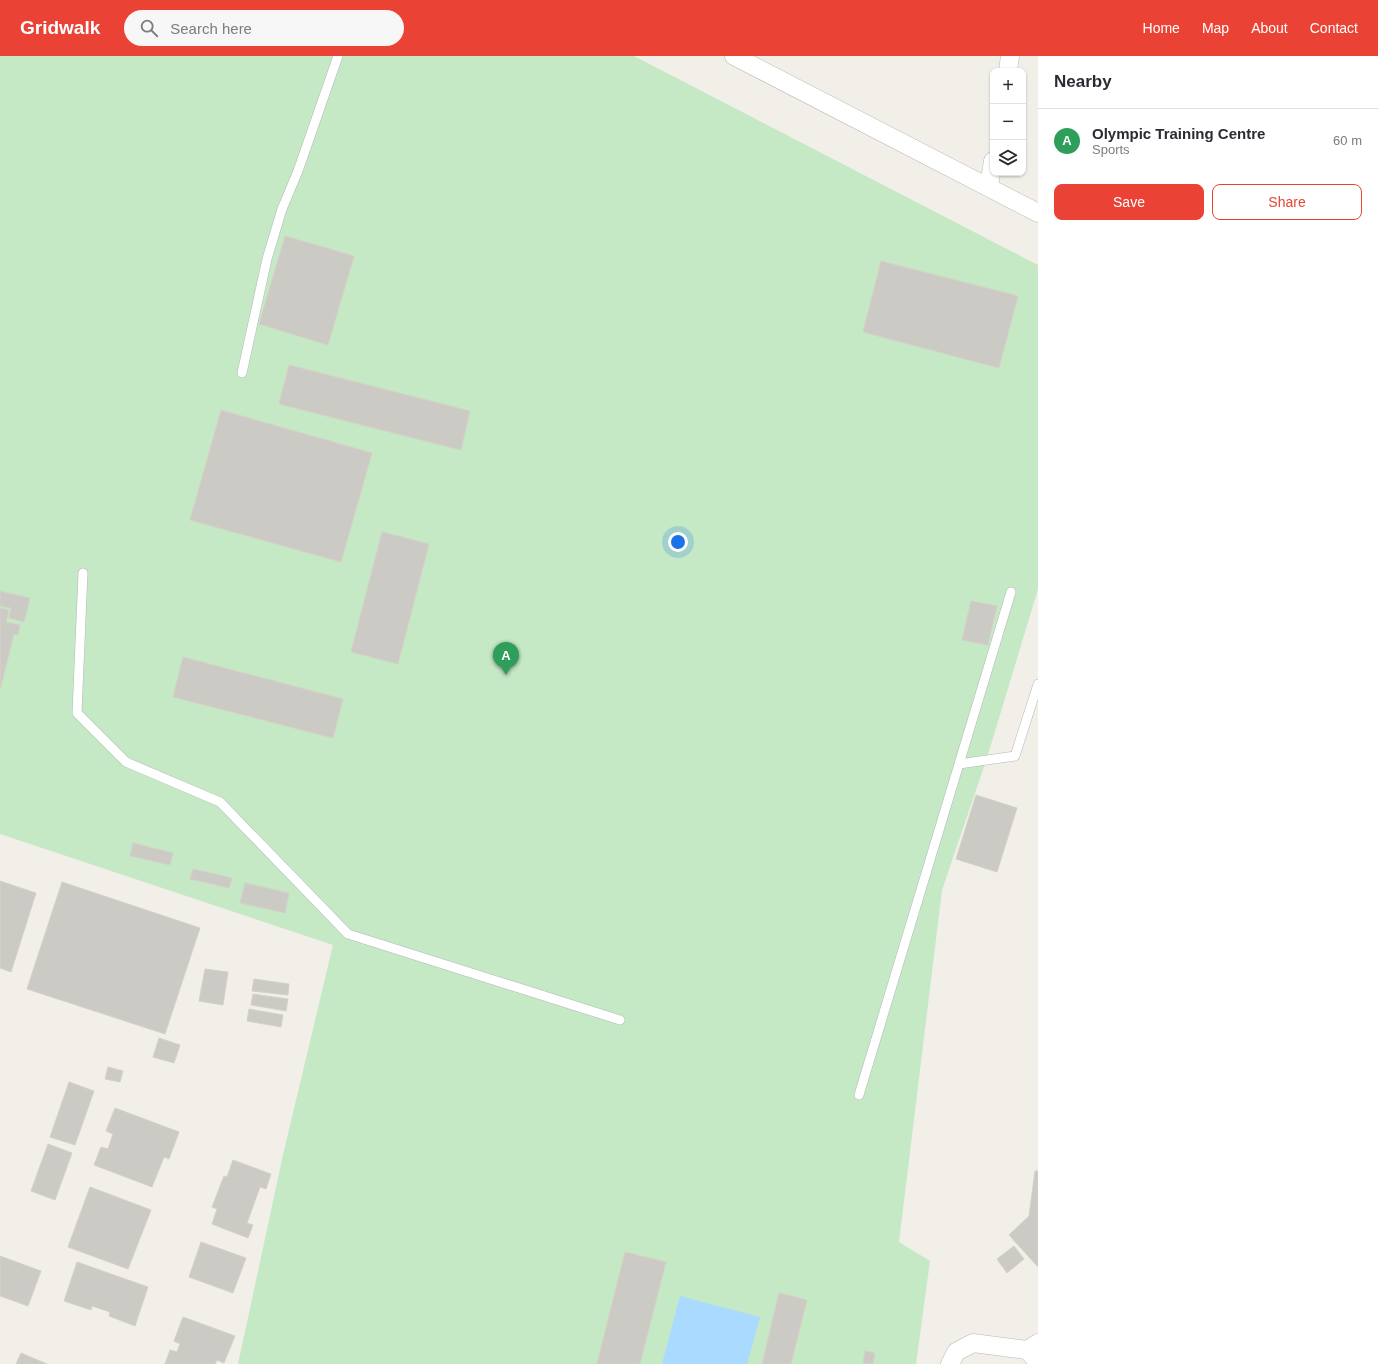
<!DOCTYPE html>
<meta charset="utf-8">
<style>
body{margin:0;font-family:Helvetica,sans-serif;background:#f7f7f7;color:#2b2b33}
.controls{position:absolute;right:12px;top:12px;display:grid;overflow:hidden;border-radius:8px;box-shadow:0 1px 3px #0004}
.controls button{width:36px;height:36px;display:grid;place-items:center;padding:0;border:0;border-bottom:1px solid #e1e1e2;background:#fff;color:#2b2b33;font:20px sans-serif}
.you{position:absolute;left:678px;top:486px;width:14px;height:14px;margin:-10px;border:3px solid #fff;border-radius:50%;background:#1a73e8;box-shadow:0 0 0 6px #1a73e833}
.badge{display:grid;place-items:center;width:26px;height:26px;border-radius:50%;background:#ea4335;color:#fff;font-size:13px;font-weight:700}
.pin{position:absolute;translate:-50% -33px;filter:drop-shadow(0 1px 2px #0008)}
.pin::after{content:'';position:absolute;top:21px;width:14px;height:12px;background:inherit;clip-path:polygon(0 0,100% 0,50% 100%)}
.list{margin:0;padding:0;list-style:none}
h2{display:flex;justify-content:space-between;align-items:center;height:52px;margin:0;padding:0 16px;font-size:17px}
h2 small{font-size:13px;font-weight:400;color:#7c7c81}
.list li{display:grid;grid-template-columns:26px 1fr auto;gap:12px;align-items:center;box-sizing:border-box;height:64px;padding:0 16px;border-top:1px solid #e1e1e2}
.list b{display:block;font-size:15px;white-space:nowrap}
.list p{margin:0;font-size:13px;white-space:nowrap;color:#7c7c81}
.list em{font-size:13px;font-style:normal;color:#7c7c81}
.actions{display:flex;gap:8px;padding:12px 16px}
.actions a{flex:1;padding:9px 0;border:1px solid #ea4335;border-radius:8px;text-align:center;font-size:14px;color:#ea4335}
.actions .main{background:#ea4335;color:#fff}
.icon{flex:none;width:22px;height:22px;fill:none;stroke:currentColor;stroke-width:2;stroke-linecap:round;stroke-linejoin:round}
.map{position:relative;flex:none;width:1038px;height:1308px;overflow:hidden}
header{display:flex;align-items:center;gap:24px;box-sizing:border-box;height:56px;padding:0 20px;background:#ea4335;color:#fff}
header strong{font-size:19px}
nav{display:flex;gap:22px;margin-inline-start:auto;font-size:14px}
.search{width:280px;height:36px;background:#f7f7f7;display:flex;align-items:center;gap:10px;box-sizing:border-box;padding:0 14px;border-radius:22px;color:#7c7c81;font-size:15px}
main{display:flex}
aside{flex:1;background:#fff}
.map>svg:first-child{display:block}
</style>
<header>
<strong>Gridwalk</strong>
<div class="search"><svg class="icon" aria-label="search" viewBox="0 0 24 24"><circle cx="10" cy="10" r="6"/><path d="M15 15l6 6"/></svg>Search here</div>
<nav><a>Home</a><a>Map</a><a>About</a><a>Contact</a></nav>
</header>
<main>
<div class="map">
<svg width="1038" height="1308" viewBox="0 0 1038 1308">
<rect width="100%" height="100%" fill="#f1efe8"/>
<path fill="#c5e8c5" d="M0 0H634L1038 209V533L986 705 942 834 899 1186 930 1205 916 1308H238L283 1099 333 889 0 778Z"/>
<path fill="#aadaff" d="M680 1240 760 1261 747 1308H662Z"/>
<path fill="#cccac5" stroke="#d6d1c6" d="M285 180 354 200 328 289 259 268Z
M881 205 1018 240 999 312 863 276Z
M289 309 470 355 461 394 279 348Z
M221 354 372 397 341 506 190 464Z
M382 476 429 488 398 608 351 596Z
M0 535 30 542 24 566 9 562 11 552 0 550Z
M971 545 997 550 988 589 962 584Z
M0 552 9 554 6 566 20 569 18 579 14 578 0 634Z
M183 601 343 643 333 682 173 641Z
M976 739 1017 752 997 816 956 803Z
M133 787 173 797 170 809 130 800Z
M193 813 232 822 229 832 190 823Z
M0 825 36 837 11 916 0 912Z
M62 826 200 872 165 978 27 933Z
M245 827 289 837 285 857 240 847Z
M205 913 228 916 223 949 199 945Z
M254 923 289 928 288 939 252 935Z
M253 938 288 943 286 955 251 949Z
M249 953 283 959 281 971 247 965Z
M159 982 180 989 174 1007 153 1001Z
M108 1011 123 1015 120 1026 105 1023Z
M69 1026 94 1035 75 1089 50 1081Z
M115 1052 179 1076 169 1103 164 1101 152 1131 94 1109 101 1091 108 1093 113 1078 106 1075Z
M48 1088 72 1097 55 1144 31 1135Z
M233 1104 271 1118 266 1133 260 1131 247 1167 253 1169 248 1182 212 1168 217 1153 212 1151 224 1120 227 1121Z
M1035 1115H1038V1211L1009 1179 1029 1160Z
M90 1131 151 1154 128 1213 68 1191Z
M201 1186 246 1202 233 1237 189 1221Z
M1014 1190 1024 1203 1007 1217 997 1203Z
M625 1196 666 1206 640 1308H597Z
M0 1200 41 1215 28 1250 0 1240Z
M77 1206 148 1231 135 1270 109 1260 110 1256 92 1250 91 1254 64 1245Z
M779 1237 807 1244 791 1308H762Z
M183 1261 235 1280 224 1307 217 1304 215 1308H165L170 1294 177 1296 180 1288 174 1285Z
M865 1295 875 1297 873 1308 863 1307Z
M21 1297 47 1308H16Z"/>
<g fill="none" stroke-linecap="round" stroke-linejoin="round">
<defs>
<path id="service" d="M242 317 267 203 282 153 298 115 338 0
M83 517 77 657 126 706 220 746 348 878 620 964
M1011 536 959 708 1015 700 1038 628
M859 1039 959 708"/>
<path id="minor" d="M734 0 1038 157
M1008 15 1010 0
M989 130 993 105
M1027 1294 1038 1306
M950 1308 956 1296 973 1287 1027 1294 1038 1287"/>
</defs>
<use href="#service" stroke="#b5b8bc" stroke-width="10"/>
<use href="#minor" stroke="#b5b8bc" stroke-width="19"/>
<use href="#service" stroke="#fff" stroke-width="9"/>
<use href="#minor" stroke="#fff" stroke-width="18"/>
</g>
</svg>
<div class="controls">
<button>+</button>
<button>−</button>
<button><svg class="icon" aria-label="layers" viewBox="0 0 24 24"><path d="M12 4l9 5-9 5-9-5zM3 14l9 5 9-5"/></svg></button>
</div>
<div class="you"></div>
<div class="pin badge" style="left:506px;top:619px;background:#2e9e5b">A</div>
</div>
<aside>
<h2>Nearby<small></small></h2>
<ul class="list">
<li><span class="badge" style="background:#2e9e5b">A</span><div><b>Olympic Training Centre</b><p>Sports</p></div><em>60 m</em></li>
</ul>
<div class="actions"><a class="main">Save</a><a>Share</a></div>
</aside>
</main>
